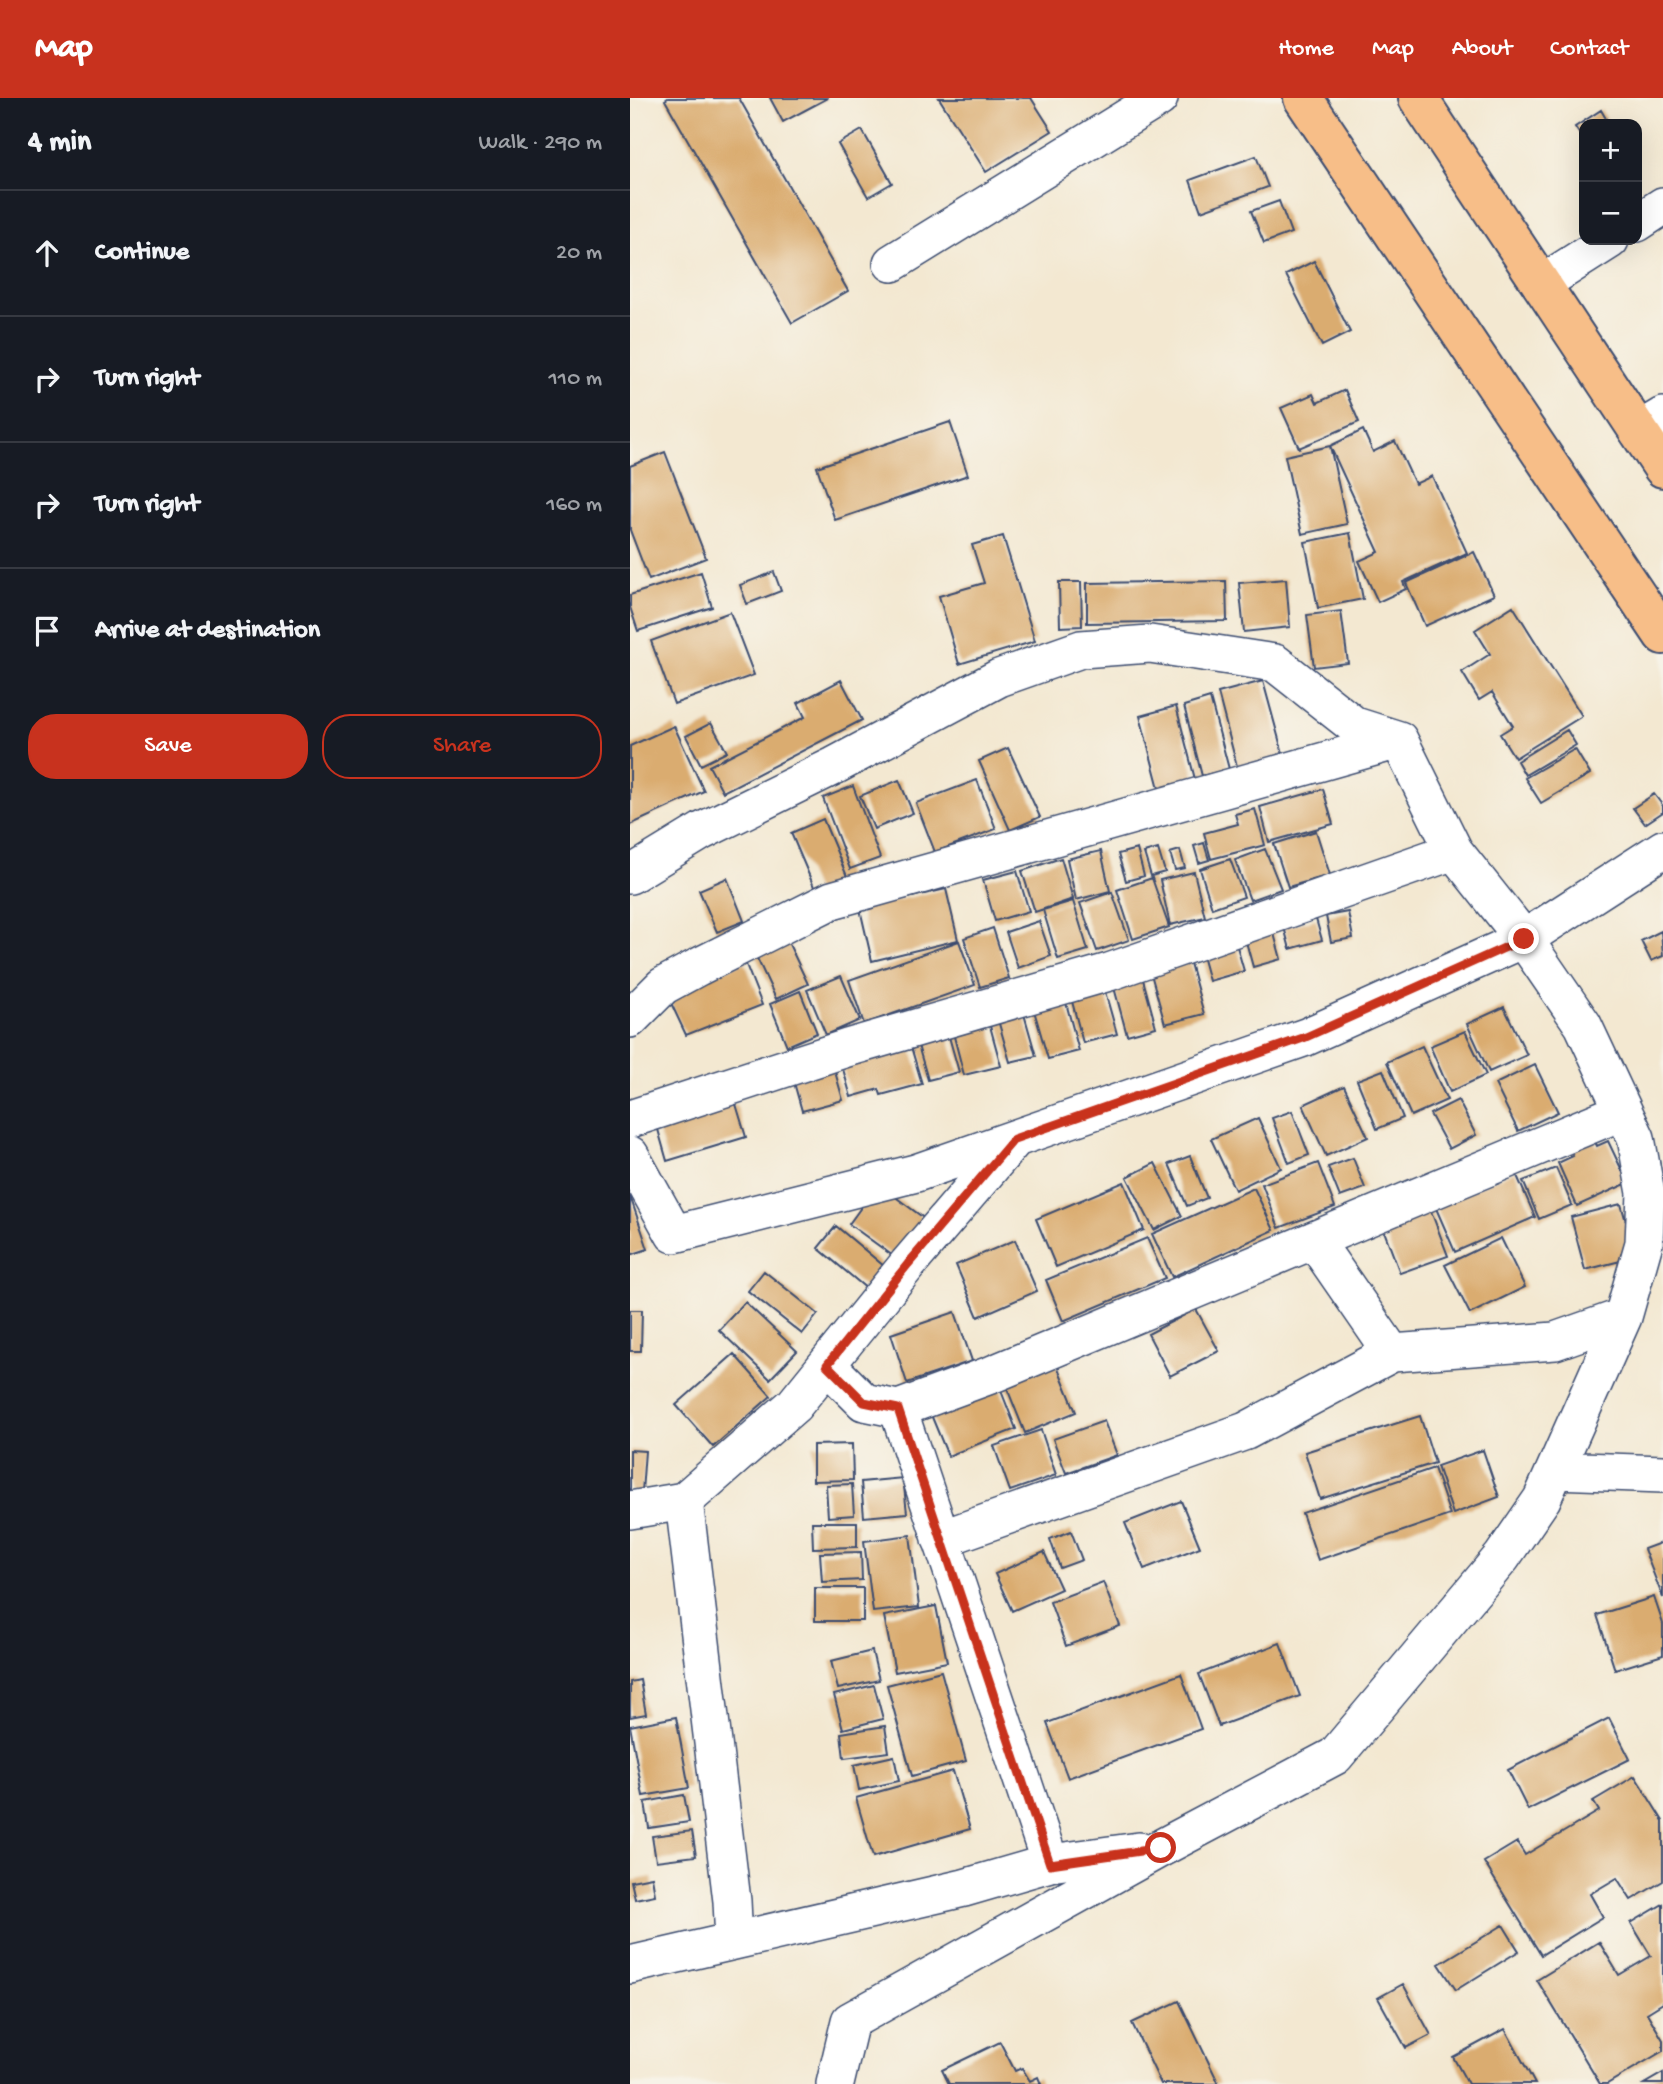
<!DOCTYPE html>
<meta charset="utf-8">
<style>
body{margin:0;font-family:"Gochi Hand",sans-serif;background:#242831;color:#f1f3f6}
.controls{position:absolute;right:21px;top:21px;display:grid;overflow:hidden;border-radius:14px;box-shadow:0 7px 28px #0002}
.controls button{width:63px;height:63px;display:grid;place-items:center;padding:0;border:0;border-bottom:2px solid #363941;background:#171b24;color:#f1f3f6;font:35px sans-serif}
.stop{position:absolute;width:21px;height:21px;margin:-16px;border:5px solid #c8321e;border-radius:50%;background:#fff}
.stop.end{background:#c8321e;border-color:#fff;box-shadow:0 2px 7px #0008}
.list{margin:0;padding:0;list-style:none}
h2{display:flex;justify-content:space-between;align-items:center;height:91px;margin:0;padding:0 28px;font-size:30px}
h2 small{font-size:23px;font-weight:400;color:#9ea1a6}
.list li{display:grid;grid-template-columns:46px 1fr auto;gap:21px;align-items:center;box-sizing:border-box;height:126px;padding:0 28px;border-top:2px solid #363941}
.list b{display:block;font-size:26px;white-space:nowrap}
.list em{font-size:23px;font-style:normal;color:#9ea1a6}
.actions{display:flex;gap:14px;padding:21px 28px}
.actions a{flex:1;padding:16px 0;border:2px solid #c8321e;border-radius:28px;text-align:center;font-size:24px;color:#c8321e}
.actions .main{background:#c8321e;color:#fff}
.icon{flex:none;width:38px;height:38px;fill:none;stroke:currentColor;stroke-width:2;stroke-linecap:round;stroke-linejoin:round}
.map{position:relative;flex:none;width:1033px;height:1986px;overflow:hidden}
header{display:flex;align-items:center;gap:42px;box-sizing:border-box;height:98px;padding:0 35px;background:#c8321e;color:#fff}
header strong{font-size:33px}
nav{display:flex;gap:38px;margin-inline-start:auto;font-size:24px}
main{display:flex}
aside{flex:1;background:#171b24}
.map>svg:first-child{display:block}
</style>
<header>
<strong>Map</strong>
<nav><a>Home</a><a>Map</a><a>About</a><a>Contact</a></nav>
</header>
<main>
<aside>
<h2>4 min<small>Walk · 290 m</small></h2>
<ul class="list">
<li><svg class="icon" aria-label="ahead" viewBox="0 0 24 24"><path d="M12 20V5M6 11l6-6 6 6"/></svg><div><b>Continue</b></div><em>20 m</em></li>
<li><svg class="icon" aria-label="right" viewBox="0 0 24 24"><path d="M7 20v-9h11M14 6l5 5-5 5"/></svg><div><b>Turn right</b></div><em>110 m</em></li>
<li><svg class="icon" aria-label="right" viewBox="0 0 24 24"><path d="M7 20v-9h11M14 6l5 5-5 5"/></svg><div><b>Turn right</b></div><em>160 m</em></li>
<li><svg class="icon" aria-label="arrive" viewBox="0 0 24 24"><path d="M6 21V4h12l-3 4 3 4H6"/></svg><div><b>Arrive at destination</b></div></li>
</ul>
<div class="actions"><a class="main">Save</a><a>Share</a></div>
</aside>
<div class="map">
<svg width="1033" height="1986" viewBox="0 0 1033 1986">
<rect width="100%" height="100%" fill="#f7f3e8"/>
<filter id="ink" filterUnits="userSpaceOnUse"><feTurbulence type="fractalNoise" baseFrequency=".0143" numOctaves="2"/><feDisplacementMap in="SourceGraphic" scale="14" xChannelSelector="R" yChannelSelector="G"/><feConvolveMatrix kernelMatrix="1 2 1 2 8 2 1 2 1" color-interpolation-filters="sRGB"/></filter>
<filter id="wash" filterUnits="userSpaceOnUse"><feTurbulence type="fractalNoise" baseFrequency=".00686" numOctaves="4" result="noise"/><feDisplacementMap in="SourceGraphic" scale="28" xChannelSelector="R" yChannelSelector="G"/><feGaussianBlur stdDeviation="1.57" result="paint"/><feColorMatrix in="noise" values="0 0 0 0 0 0 0 0 0 0 0 0 0 0 0 0 0 1.4 0 .05"/><feComposite in="paint" operator="in"/></filter>
<g filter="url(#wash)">
<rect width="100%" height="100%" fill="#f3e8d1"/>
<g id="blocks">
<path fill="#daac70" d="M38 0H109L218 193 162 225 35 2Z
M140 0H198L153 24Z
M309 0H401L422 33 356 74Z
M971 12 979 26H954V43L945 29Z
M232 32 262 85 238 99 208 46Z
M626 58 638 89 571 113 560 82Z
M649 103 661 135 634 145 621 113Z
M684 163 720 234 692 248 656 177Z
M715 292 729 324 669 350 651 310 683 296 687 305Z
M320 324 338 377 205 422 187 369Z
M733 332 743 354 765 343 785 386 802 378 837 455 773 484 776 491 748 504 729 463 749 454 700 348 717 426 672 436 655 358 700 348Z
M35 354 76 460 19 482 0 432V368Z
M720 435 733 501 688 510 675 444Z
M373 438 405 543 329 566 309 498 354 485 342 447Z
M844 454 864 497 795 528 776 485Z
M71 474 82 509 8 533 0 509V497Z
M144 474 151 493 117 506 110 487Z
M656 481 660 529 614 534 609 485Z
M596 483 597 523 457 525V485Z
M429 484H451L452 528 430 529Z
M883 508 952 618 885 660 870 636 883 628 862 594 849 602 832 574 860 556 845 532Z
M711 513 718 565 684 569 677 517Z
M100 514 124 577 44 606 21 543Z
M211 582 232 622 93 694 79 668 175 619 168 605Z
M633 583 654 660 608 672 588 595Z
M580 600 599 671 572 678 554 608Z
M546 608 566 685 530 694 510 618Z
M81 625 97 654 71 667 56 638Z
M44 628 74 693 0 727V648Z
M937 632 946 647 895 677 887 663Z
M378 650 410 719 380 732 349 663Z
M945 651 960 676 911 705 895 680Z
M269 682 283 715 244 731 230 698Z
M347 682 366 731 305 754 286 705Z
M223 688 250 760 220 771 193 700Z
M693 691 703 726 639 744 630 709Z
M1024 696 1033 708V714L1015 726 1003 710Z
M625 711 635 747 581 761 574 735 608 726 605 716Z
M193 721 219 783 187 796 161 735Z
M686 733 700 777 658 789 644 746Z
M574 745 579 762 569 765 564 748Z
M507 751 514 778 496 783 488 756Z
M528 751 535 774 521 778 514 755Z
M635 751 651 791 620 802 605 762Z
M550 752 555 770 545 772 540 755Z
M471 753 480 793 446 802 437 761Z
M431 760 443 801 405 814 392 773Z
M600 761 614 799 582 810 570 771Z
M387 773 399 813 365 823 353 782Z
M564 774 575 819 540 827 530 782Z
M97 780 114 823 87 834 69 792Z
M522 780 539 829 503 841 487 792Z
M316 791 328 842 242 863 230 811Z
M482 794 499 842 467 853 450 805Z
M443 803 458 852 428 861 413 812Z
M718 814 723 840 701 844 696 818Z
M686 821 692 842 660 851 654 829Z
M409 823 421 858 388 870 376 834Z
M363 830 379 880 350 889 334 840Z
M643 832 651 861 623 869 615 840Z
M1031 833 1033 858 1021 863 1011 843Z
M329 843 345 887 234 926 219 882Z
M158 844 178 886 146 901 126 858Z
M606 845 614 873 579 883 571 854Z
M557 854 574 916 535 926 518 865Z
M115 864 132 907 56 937 41 905 67 883Z
M511 874 526 929 497 937 482 882Z
M211 878 230 922 196 937 177 892Z
M472 883 487 936 453 945 439 892Z
M170 893 187 935 157 948 140 906Z
M435 901 449 953 418 961 403 909Z
M874 909 897 957 859 974 837 926Z
M394 916 406 958 380 964 368 922Z
M357 917 371 968 334 977 321 927Z
M316 928 329 974 298 982 285 937Z
M835 933 856 977 820 994 800 948Z
M279 942 292 986 251 997 249 991 221 999 211 964Z
M792 948 817 1002 781 1018 757 964Z
M905 967 928 1014 888 1033 865 986Z
M204 970 213 1002 172 1013 163 981Z
M753 972 773 1020 747 1031 727 982Z
M714 988 738 1039 696 1058 673 1007Z
M828 1002 846 1037 819 1051 800 1016Z
M106 1006 116 1039 37 1063 27 1028Z
M662 1013 679 1057 659 1065 642 1020Z
M628 1020 651 1070 605 1092 581 1041Z
M963 1040 967 1048 978 1043 998 1085 947 1108 928 1065 943 1058 939 1051Z
M560 1058 577 1100 557 1108 539 1066Z
M723 1060 735 1090 710 1099 698 1069Z
M525 1065 552 1118 524 1132 497 1079Z
M688 1065 705 1109 649 1130 632 1086Z
M926 1070 942 1107 909 1121 893 1083Z
M885 1073 905 1119 825 1154 805 1108Z
M494 1084 514 1132 426 1169 406 1121Z
M248 1086 299 1124 270 1163 219 1126Z
M624 1090 644 1132 542 1179 522 1136Z
M0 1098 18 1151 0 1157Z
M991 1106 1006 1159 955 1172 941 1119Z
M799 1108 818 1158 770 1175 751 1125Z
M206 1128 255 1169 237 1191 188 1150Z
M517 1140 535 1180 433 1223 416 1182Z
M871 1140 895 1189 840 1216 815 1167Z
M385 1142 407 1193 348 1219 326 1167Z
M134 1173 188 1216 172 1236 118 1193Z
M115 1204 167 1253 140 1281 89 1232Z
M566 1211 589 1253 540 1278 518 1236Z
M0 1212H12L11 1253H0Z
M325 1214 342 1263 277 1285 261 1236Z
M104 1256 141 1298 83 1349 46 1307Z
M426 1265 446 1314 395 1335 375 1285Z
M366 1280 386 1331 318 1358 297 1307Z
M790 1318 805 1365 690 1401 675 1354Z
M474 1323 487 1357 436 1375 423 1341Z
M411 1332 426 1377 380 1393 364 1348Z
M222 1346 223 1382 183 1383V1347Z
M0 1352 15 1353 12 1394 0 1393Z
M853 1352 869 1399 823 1416 807 1368Z
M804 1370 820 1417 688 1462 672 1415Z
M273 1380 277 1415 234 1419 231 1384Z
M222 1386 224 1417 198 1419 196 1387Z
M551 1403 570 1449 514 1471 495 1425Z
M182 1424H227V1449L183 1450Z
M441 1433 452 1462 430 1470 420 1441Z
M280 1437 289 1509 243 1514 234 1443Z
M1033 1444V1500L1014 1451Z
M231 1454 232 1482 192 1484 190 1455Z
M414 1454 431 1491 382 1513 365 1476Z
M473 1484 490 1528 436 1548 420 1504Z
M185 1490H233V1523H185Z
M1024 1499 1033 1526V1557L985 1572 967 1517Z
M306 1508 317 1564 265 1574 254 1518Z
M650 1545 670 1598 589 1628 569 1576Z
M242 1553 249 1582 208 1591 201 1563Z
M311 1573 336 1663 282 1678 257 1587Z
M551 1576 571 1631 438 1680 417 1625Z
M10 1582 16 1616 0 1619V1584Z
M244 1587 253 1621 213 1631 204 1597Z
M46 1619 59 1690 13 1698 0 1628Z
M979 1620 1000 1661 898 1712 878 1672Z
M255 1628 259 1654 214 1660 211 1635Z
M264 1658 269 1683 229 1692 224 1667Z
M323 1673 340 1731 243 1759 226 1700Z
M1005 1678 1033 1723V1783L1001 1802 987 1780 960 1796 973 1819 911 1857 854 1764 887 1744 895 1757 969 1713 963 1703Z
M54 1697 59 1724 19 1730 15 1704Z
M62 1733 66 1758 26 1763 22 1738Z
M22 1779 25 1797 5 1801 1 1783Z
M1033 1806V1905L1017 1915 1033 1942V1953L977 1986H970L907 1882 969 1844 989 1877 1021 1858 1001 1825Z
M873 1827 889 1853 826 1892 809 1866Z
M773 1886 801 1937 776 1950 748 1900Z
M549 1903 589 1986H531L502 1925Z
M875 1931 905 1986H838L823 1959Z
M370 1944 385 1973 392 1970 400 1983 408 1979 411 1986H319L312 1972Z
M1033 1975V1986H1014Z"/>
</g>
</g>
<g filter="url(#ink)">
<use href="#blocks" fill-opacity="0" stroke="#3b4b6f" stroke-width="2"/>
<g fill="none" stroke-linecap="round" stroke-linejoin="round">
<defs>
<path id="minor" d="M1007 125 1033 108
M262 165 529 0
M911 186 980 142
M1008 333 1033 318
M0 777 72 733 204 668 369 580 451 551 520 546 645 565 725 628 769 642 824 753 894 841 953 927 1006 1040 1016 1095 1014 1145 993 1219 912 1401 872 1459 705 1658 531 1750 220 1923 205 1986
M0 921 33 888 68 869 202 802 769 642
M0 1021 217 950 479 874 824 753
M0 1057 44 1136 286 1075 676 939 894 841 1033 751
M684 1142 762 1255
M197 1267 234 1304 268 1311 363 1276 993 1013
M268 1311 420 1765
M925 1372 1033 1376
M0 1412 54 1403 164 1307 278 1166 384 1042
M311 1441 616 1333 762 1255 925 1243 993 1219
M104 1843 334 1790 420 1765 509 1753
M0 1867 104 1843 102 1803 54 1403"/>
<path id="highway" d="M673 0 1033 537
M788 0 1033 370"/>
</defs>
<use href="#minor" stroke="#3b4b6f" stroke-width="40"/>
<use href="#highway" stroke="#3b4b6f" stroke-width="42"/>
<use href="#minor" stroke="#fff" stroke-width="37"/>
<use href="#highway" stroke="#f7be88" stroke-width="38"/>
</g>
</g>
<g fill="none" stroke-linecap="round" stroke-linejoin="round" filter="url(#ink)">
<path stroke="#c8321e" stroke-width="9" d="M531 1750 420 1766 268 1311 234 1304 197 1267 278 1166 384 1041 676 939 894 841"/>
</g>
</svg>
<div class="controls">
<button>+</button>
<button>−</button>
</div>
<div class="stop" style="left:531px;top:1750px"></div>
<div class="stop end" style="left:894px;top:841px"></div>
</div>
</main>
